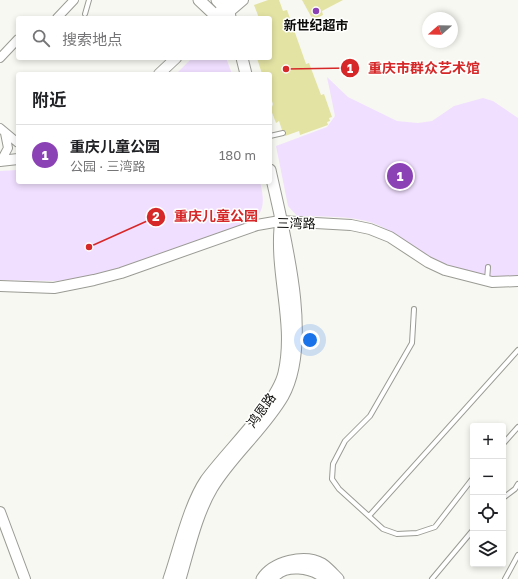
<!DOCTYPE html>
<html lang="zh">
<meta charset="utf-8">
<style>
body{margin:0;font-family:"Golos Text","Noto Sans SC",sans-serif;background:#f2f2f2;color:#202124}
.controls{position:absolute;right:12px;bottom:12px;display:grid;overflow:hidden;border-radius:4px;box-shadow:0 2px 6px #0003}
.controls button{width:36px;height:36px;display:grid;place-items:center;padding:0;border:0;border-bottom:1px solid #e0e0e0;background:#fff;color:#202124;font:20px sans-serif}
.compass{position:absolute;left:422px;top:12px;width:36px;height:36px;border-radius:50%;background:#fff;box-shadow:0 2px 6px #0003;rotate:250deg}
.you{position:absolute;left:310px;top:340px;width:14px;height:14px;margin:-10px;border:3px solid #fff;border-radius:50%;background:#1a73e8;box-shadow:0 0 0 6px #1a73e833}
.badge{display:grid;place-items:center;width:26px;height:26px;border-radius:50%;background:#8b42b4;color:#fff;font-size:13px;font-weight:700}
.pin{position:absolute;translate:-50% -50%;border:2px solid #fff;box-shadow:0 1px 4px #0006}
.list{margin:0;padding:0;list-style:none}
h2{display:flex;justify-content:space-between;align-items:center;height:52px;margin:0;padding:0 16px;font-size:17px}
h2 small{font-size:13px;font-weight:400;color:#757577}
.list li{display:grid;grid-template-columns:26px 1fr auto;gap:12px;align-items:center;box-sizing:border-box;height:60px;padding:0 16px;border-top:1px solid #e0e0e0}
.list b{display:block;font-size:15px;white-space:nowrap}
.list p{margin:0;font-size:13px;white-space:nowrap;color:#757577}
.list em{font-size:13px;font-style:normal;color:#757577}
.icon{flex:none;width:22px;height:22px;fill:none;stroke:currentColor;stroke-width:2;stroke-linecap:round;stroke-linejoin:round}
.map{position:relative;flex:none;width:518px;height:579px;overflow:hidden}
.search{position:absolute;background:#fff;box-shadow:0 2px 6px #0003;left:16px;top:16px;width:256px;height:44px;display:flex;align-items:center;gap:10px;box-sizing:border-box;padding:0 14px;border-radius:4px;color:#757577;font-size:15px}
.panel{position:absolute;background:#fff;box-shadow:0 2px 6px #0003;left:16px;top:72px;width:256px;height:112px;border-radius:4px}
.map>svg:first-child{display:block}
</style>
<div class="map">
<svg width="518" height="579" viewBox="0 0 518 579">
<rect width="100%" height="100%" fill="#f8f8f2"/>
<path fill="#f1dfff" d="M192 58H226L232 74H176Z
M327 77 348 97 397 121 418 123 432 121 454 106 483 98 493 101 518 118V278L511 279C483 276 455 273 429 259 409 248 395 231 373 223 349 215 322 217 297 216L288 206 276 146 327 127 335 116Z
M18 170V182H260C264 197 266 214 250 222L107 273 78 279 56 281 0 280V171Z"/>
<path fill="#e3e3a4" d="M268 0H279L283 11 287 10 306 64 309 63 321 95 324 94 332 117 329 118 330 121 327 122 328 125 300 135 299 131 285 136 286 131 282 130 279 121 276 123 271 110 273 104 270 95V74H262L257 58H270V18H259L254 5Z
M302 0H343L322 11 323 15 313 20Z"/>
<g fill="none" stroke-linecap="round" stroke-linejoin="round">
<defs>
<path id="service" d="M85 14 89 0
M270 136 283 133
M487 280 488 267
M414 309 412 343 370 416 345 441 333 464 332 479 339 489 383 529 397 534 417 533 435 527 473 478
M503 444 518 427
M503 498 515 489 518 484
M369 516 518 350
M432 579 473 530
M505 579 518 555"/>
<path id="minor" d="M57 18 74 0
M0 58 18 39
M0 128 18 143
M1 161 8 148 5 133"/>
<path id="tertiary" d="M219 12 231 0
M229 12 243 0
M159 74 176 58
M0 161 18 159
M0 286 54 288 94 280 121 273 257 225 280 221 351 225 370 229 390 237 428 262 445 270 492 282 518 281
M0 512 25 579"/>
<path id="secondary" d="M199 0 216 16 229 12
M217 0 229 12 230 17
M242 58 246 74
M169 579C179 550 189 505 206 480 226 452 277 404 284 373 295 324 276 277 280 228
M180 579C189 549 196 515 212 488 231 456 264 429 283 396 314 340 283 230 270 170
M262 579C273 562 304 554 322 564 328 568 333 574 338 579
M272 579C284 562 313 567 326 579"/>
</defs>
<use href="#service" stroke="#9b9b95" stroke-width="6"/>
<use href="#minor" stroke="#9b9b95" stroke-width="10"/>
<use href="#tertiary" stroke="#9b9b95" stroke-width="12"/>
<use href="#secondary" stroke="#9b9b95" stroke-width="13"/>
<use href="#service" stroke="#fff" stroke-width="4"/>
<use href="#minor" stroke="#fff" stroke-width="8"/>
<use href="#tertiary" stroke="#fff" stroke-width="10"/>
<use href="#secondary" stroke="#fff" stroke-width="11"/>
</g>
<circle fill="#8b42b4" stroke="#fffffe" stroke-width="1.5" cx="316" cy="11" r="4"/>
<g text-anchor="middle" stroke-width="3" stroke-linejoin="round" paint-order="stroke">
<g font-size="13" font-weight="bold" fill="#0c0c0a" stroke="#fffffe">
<text x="316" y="30">新世纪超市</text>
</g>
<g font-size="13" fill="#0c0c0a" stroke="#fffffe">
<text transform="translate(296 223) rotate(1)" y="5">三湾路</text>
<text transform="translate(261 410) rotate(-54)" y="5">鸿恩路</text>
</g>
</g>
<path fill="none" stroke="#d62828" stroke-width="1.5" d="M286 69L350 68M89 247L156 217"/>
<g fill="#d62828" stroke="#fffffe" stroke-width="1.5">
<circle cx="286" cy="69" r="4"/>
<circle cx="89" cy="247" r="4"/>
<circle cx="350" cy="68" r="10"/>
<circle cx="156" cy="217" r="10"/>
</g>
<g font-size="12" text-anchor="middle" font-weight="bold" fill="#fff">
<text x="350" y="73">1</text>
<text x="156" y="221">2</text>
</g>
<g font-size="14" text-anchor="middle" font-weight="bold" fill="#d62828" stroke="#fffffe" stroke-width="3" stroke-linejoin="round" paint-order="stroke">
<text x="424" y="73">重庆市群众艺术馆</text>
<text x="216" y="221">重庆儿童公园</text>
</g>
</svg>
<div class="controls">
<button>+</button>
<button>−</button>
<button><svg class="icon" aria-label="locate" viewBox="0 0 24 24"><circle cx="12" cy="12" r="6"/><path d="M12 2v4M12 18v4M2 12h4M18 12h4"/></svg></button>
<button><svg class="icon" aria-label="layers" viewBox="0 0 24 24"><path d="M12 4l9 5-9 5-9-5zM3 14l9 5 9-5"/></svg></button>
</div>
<svg class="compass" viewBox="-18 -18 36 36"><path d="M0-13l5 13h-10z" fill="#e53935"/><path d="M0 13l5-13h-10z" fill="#757577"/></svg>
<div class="you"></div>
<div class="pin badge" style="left:400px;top:176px">1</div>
<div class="search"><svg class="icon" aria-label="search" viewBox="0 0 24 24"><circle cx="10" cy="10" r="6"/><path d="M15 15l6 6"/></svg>搜索地点</div>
<section class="panel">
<h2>附近<small></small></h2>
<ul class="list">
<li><span class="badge">1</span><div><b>重庆儿童公园</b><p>公园 · 三湾路</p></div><em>180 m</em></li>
</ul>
</section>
</div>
